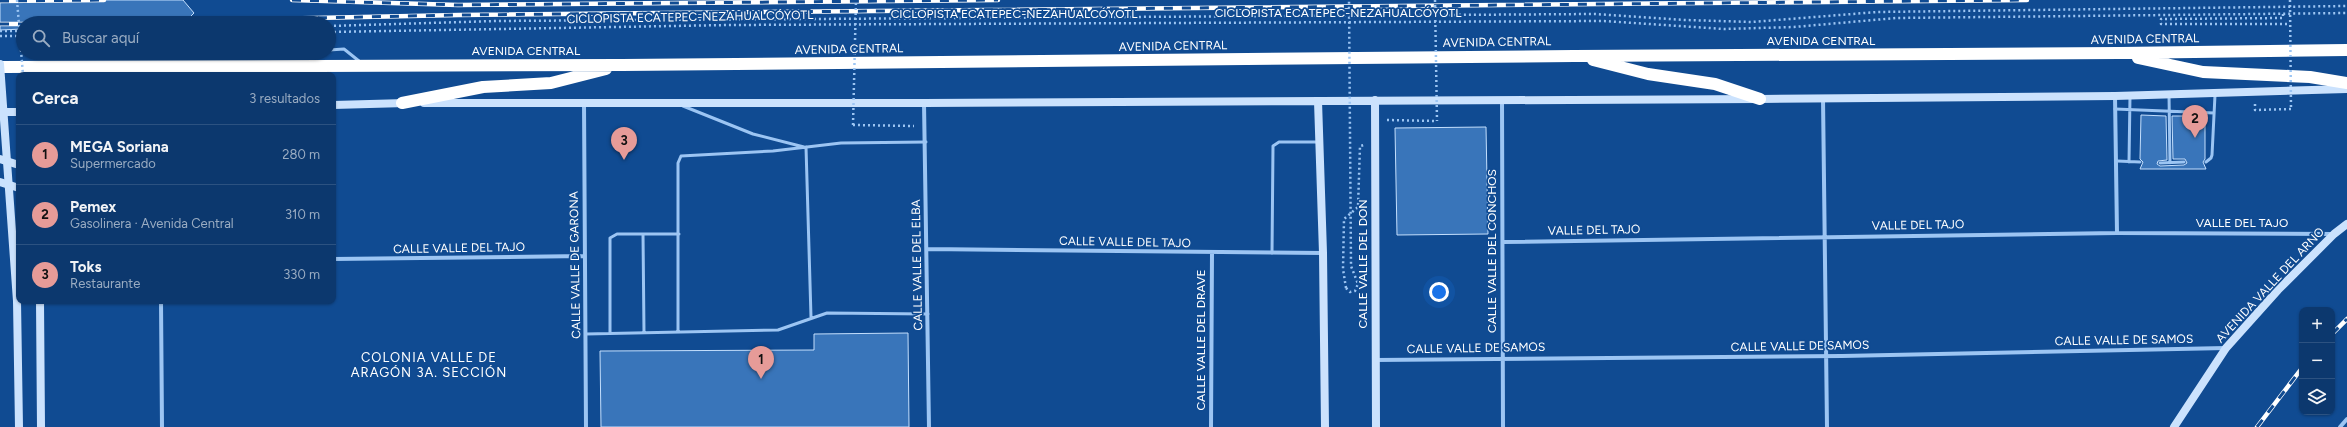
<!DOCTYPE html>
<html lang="es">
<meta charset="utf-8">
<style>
body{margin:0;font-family:Figtree,sans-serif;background:#1a4376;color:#f1f3f6}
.controls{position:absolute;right:12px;bottom:12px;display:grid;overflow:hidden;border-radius:8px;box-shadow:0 1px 3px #0004}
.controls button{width:36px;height:36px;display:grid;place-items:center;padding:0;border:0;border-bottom:1px solid #2c5281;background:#0c386e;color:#f1f3f6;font:20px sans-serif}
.you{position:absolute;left:1439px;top:292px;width:14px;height:14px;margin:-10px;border:3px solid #fff;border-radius:50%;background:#1a73e8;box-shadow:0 0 0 6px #1a73e833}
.badge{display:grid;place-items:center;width:26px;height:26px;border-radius:50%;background:#e69b98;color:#111;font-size:13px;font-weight:700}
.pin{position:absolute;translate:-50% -33px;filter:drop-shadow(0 1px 2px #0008)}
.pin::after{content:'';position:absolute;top:21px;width:14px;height:12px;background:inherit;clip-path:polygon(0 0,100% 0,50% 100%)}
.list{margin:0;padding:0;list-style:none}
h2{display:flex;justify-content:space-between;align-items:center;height:52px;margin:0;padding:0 16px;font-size:17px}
h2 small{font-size:13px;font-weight:400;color:#9aacc2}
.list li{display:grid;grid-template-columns:26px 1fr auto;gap:12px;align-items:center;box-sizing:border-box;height:60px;padding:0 16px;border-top:1px solid #2c5281}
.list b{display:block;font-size:15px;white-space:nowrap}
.list p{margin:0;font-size:13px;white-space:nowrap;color:#9aacc2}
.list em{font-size:13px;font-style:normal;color:#9aacc2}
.icon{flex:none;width:22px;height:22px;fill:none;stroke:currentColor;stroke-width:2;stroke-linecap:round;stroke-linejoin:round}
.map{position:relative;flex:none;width:2347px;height:427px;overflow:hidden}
.search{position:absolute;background:#0c386e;box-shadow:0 1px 3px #0004;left:16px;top:16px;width:320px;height:44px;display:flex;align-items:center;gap:10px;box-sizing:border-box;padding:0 14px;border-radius:22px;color:#9aacc2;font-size:15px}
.panel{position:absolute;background:#0c386e;box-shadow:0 1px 3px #0004;left:16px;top:72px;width:320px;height:232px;border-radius:8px}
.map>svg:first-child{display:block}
</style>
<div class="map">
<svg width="2347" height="427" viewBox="0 0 2347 427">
<rect width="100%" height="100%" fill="#104b92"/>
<path fill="#3975ba" stroke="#c4dffd" d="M0 0H183L194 13 184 23H23V29L0 30Z
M2141 115 2166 116 2167 160 2158 161 2157 164 2160 166 2184 165 2187 163 2185 159H2173L2172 116H2205V159L2203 162 2206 169H2140L2143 162 2140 159Z
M1486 127 1488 234 1397 235 1395 128Z
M908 333 909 427H601L600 351 814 350V334Z"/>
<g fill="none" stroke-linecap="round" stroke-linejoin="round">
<path stroke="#9cc5f3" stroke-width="2.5" stroke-dasharray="2 3" stroke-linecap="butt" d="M2283 14V18L2161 19V24H2290
M329 26 496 21 1595 14 1685 20 1752 22 1877 12 2347 6
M0 31H23
M329 32 729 25 1604 21 1724 29 1794 27 1896 18 2347 13
M0 36H23
M21 49H23
M2255 104V110L2291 109
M1387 120 1437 121
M853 125 914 126
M1346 288 1343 269 1344 219 1358 207 1360 146 1364 145"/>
<path stroke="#9cc5f3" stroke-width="3" d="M329 50 344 49 359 61
M2169 95 2170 163
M683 106 753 134 804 147
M2115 109 2214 113
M806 147 811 317
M2117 161 2140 162
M2129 162 2130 96
M2206 162 2211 158 2212 155 2215 95
M2160 163 2184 162
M1272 253 1273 146 1279 142H1320
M678 331V163L681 156 773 151 841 143 926 142
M644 332 643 234H679
M610 333V238L617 234H643
M586 334 778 330 827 313 928 314"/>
<path stroke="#9cc5f3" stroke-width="4" d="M2115 96 2117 233
M1823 98 1827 427
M1502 99 1503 427
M584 103 586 427
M924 103 929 427
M1503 242 2117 233 2334 234
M927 249 1323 253
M333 259 584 256
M161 301 162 427
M1375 360 1842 356 2226 348
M1211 427 1212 253
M2340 427 2347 419"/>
<path stroke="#cbe2fd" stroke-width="8" d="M1375 100 1376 427
M1318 101 1323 253 1325 427
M424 103H924L1760 99 2115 96 2347 89
M333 105 406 103
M0 112H19
M0 159 19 165
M0 182 19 188
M17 301 19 427
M40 301 41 427
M2174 427 2226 348 2278 290 2334 234 2347 224"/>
<path stroke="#fff" stroke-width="12" d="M2138 58 2203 72 2310 77 2347 83
M1593 60 1648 74 1715 84 1760 99
M0 67 622 65 1574 56 2119 53 2347 50
M402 103 483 87 551 83 606 69"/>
<defs>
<path id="rail" d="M292 0 458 5 998 0
M0 1 104 0
M66 23 459 15 2027 0
M0 24H23
M2332 334 2347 319
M2257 427 2302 368"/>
</defs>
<use href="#rail" stroke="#fff" stroke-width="4.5"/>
<use href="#rail" stroke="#104b92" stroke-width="3" stroke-dasharray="9" stroke-linecap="butt"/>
<path stroke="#9cc5f3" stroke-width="2.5" stroke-dasharray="2 3" stroke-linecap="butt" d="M17 0 23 75
M1435 0 1437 121
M2290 0 2291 109
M853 125 856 0
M1346 288 1350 292 1355 291 1358 284 1351 266 1349 0"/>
<path stroke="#cbe2fd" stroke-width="8" d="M0 64 17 301"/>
</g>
<g text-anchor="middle" stroke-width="3.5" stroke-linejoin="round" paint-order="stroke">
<g font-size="12" fill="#fff" stroke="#104b92">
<text x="1338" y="17">CICLOPISTA ECATEPEC-NEZAHUALCÓYOTL</text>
<text x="1014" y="18">CICLOPISTA ECATEPEC-NEZAHUALCÓYOTL</text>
<text transform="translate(690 17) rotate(-1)" y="4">CICLOPISTA ECATEPEC-NEZAHUALCÓYOTL</text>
<text transform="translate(2145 39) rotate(-1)" y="4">AVENIDA CENTRAL</text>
<text x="1821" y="45">AVENIDA CENTRAL</text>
<text transform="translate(1497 42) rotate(-1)" y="4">AVENIDA CENTRAL</text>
<text transform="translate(1173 46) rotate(-1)" y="4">AVENIDA CENTRAL</text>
<text transform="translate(849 49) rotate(-1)" y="4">AVENIDA CENTRAL</text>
<text x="526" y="55">AVENIDA CENTRAL</text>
<text x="2242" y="227">VALLE DEL TAJO</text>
<text transform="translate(1918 225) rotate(-1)" y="4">VALLE DEL TAJO</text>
<text transform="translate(1594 230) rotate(-1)" y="4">VALLE DEL TAJO</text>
<text transform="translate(1125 242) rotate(1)" y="4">CALLE VALLE DEL TAJO</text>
<text transform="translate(459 248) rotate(-1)" y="4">CALLE VALLE DEL TAJO</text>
<text transform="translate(1492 251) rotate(-90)" y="4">CALLE VALLE DEL CONCHOS</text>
<text transform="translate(1363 264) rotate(-90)" y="4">CALLE VALLE DEL DON</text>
<text transform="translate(575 265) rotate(-91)" y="4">CALLE VALLE DE GARONA</text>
<text transform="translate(917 265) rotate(-91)" y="4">CALLE VALLE DEL ELBA</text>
<text transform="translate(2270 285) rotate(-47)" y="4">AVENIDA VALLE DEL ARNO</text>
<text transform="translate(1201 340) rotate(-90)" y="4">CALLE VALLE DEL DRAVE</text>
<text transform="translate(2124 340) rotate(-1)" y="4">CALLE VALLE DE SAMOS</text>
<text transform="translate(1800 346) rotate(-1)" y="4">CALLE VALLE DE SAMOS</text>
<text transform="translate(1476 348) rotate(-1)" y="4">CALLE VALLE DE SAMOS</text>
</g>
<g font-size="13" letter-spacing="1" fill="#fff" stroke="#104b92">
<text x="429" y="362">COLONIA VALLE DE<tspan x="429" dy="15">ARAGÓN 3A. SECCIÓN</tspan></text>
</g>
</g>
</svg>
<div class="controls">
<button>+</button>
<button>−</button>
<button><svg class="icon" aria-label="layers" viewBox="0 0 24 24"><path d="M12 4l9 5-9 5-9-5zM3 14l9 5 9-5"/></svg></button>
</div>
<div class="you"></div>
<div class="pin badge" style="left:761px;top:379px">1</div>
<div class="pin badge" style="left:2195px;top:138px">2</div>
<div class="pin badge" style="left:624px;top:160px">3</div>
<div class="search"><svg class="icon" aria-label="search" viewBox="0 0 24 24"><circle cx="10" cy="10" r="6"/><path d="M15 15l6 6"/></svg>Buscar aquí</div>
<section class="panel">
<h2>Cerca<small>3 resultados</small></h2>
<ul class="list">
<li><span class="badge">1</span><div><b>MEGA Soriana</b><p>Supermercado</p></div><em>280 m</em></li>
<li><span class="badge">2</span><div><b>Pemex</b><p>Gasolinera · Avenida Central</p></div><em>310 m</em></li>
<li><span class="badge">3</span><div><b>Toks</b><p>Restaurante</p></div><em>330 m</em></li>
</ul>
</section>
</div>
